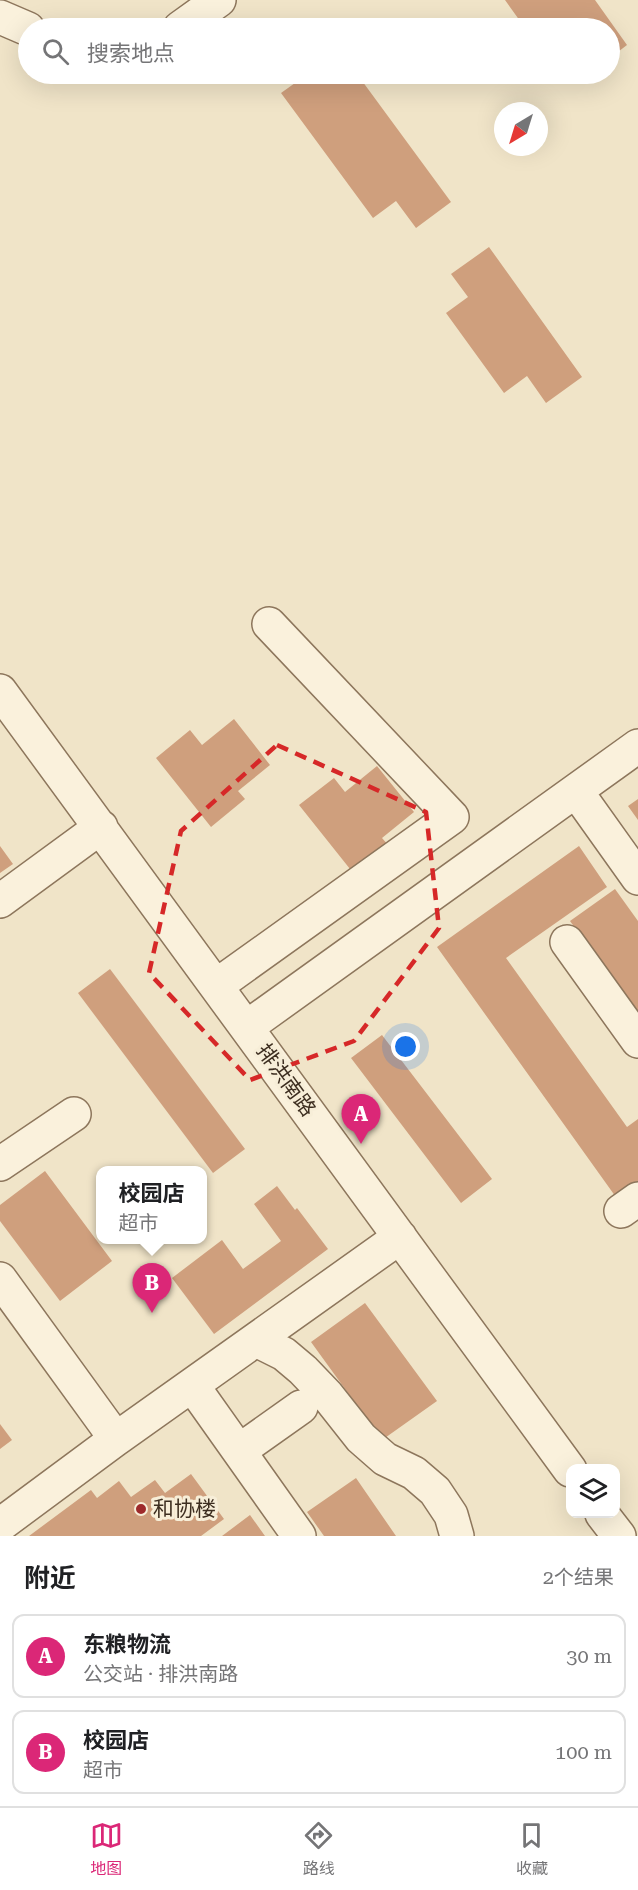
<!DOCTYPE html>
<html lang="zh">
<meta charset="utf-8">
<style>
body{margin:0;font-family:"Roboto Serif","Noto Sans SC",serif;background:#f2f2f2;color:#202124}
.controls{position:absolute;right:18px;bottom:18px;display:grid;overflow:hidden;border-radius:12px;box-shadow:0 6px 24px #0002}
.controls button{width:54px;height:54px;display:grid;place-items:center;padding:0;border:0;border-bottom:2px solid #e0e0e0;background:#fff;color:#202124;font:30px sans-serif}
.compass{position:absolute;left:494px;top:102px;width:54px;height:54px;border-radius:50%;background:#fff;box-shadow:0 6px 24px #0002;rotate:218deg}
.you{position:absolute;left:406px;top:1047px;width:21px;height:21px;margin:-15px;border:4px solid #fff;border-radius:50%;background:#1a73e8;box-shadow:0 0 0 9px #1a73e833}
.badge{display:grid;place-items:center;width:39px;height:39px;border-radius:50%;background:#db2777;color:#fff;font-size:20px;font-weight:700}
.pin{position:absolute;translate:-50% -50px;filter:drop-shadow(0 2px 3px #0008)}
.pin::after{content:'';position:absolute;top:32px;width:21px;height:18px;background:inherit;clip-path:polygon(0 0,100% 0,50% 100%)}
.popup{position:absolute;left:96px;top:1166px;width:111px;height:78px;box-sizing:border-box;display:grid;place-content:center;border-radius:12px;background:#fff;filter:drop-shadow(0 2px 4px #0005);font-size:20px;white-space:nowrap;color:#757577}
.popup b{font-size:22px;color:#202124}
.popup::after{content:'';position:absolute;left:50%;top:100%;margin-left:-12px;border:12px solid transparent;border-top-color:#fff}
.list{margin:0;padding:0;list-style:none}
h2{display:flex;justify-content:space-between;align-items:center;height:78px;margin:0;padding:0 24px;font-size:26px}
h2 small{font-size:20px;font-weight:400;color:#757577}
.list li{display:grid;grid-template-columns:39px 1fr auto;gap:18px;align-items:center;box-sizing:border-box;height:84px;margin:0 12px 12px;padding:0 12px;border:2px solid #e0e0e0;border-radius:12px}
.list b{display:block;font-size:22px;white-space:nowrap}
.list p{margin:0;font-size:20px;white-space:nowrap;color:#757577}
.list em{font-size:20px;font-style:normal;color:#757577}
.icon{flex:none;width:33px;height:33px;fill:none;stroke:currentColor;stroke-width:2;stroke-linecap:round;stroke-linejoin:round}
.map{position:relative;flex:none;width:638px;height:1536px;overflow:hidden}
.search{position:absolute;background:#fff;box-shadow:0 6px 24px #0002;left:18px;right:18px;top:18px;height:66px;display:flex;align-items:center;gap:15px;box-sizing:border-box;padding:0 21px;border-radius:33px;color:#757577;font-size:22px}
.sheet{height:270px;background:#fff}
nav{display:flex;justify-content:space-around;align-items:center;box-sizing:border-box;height:84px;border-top:2px solid #e0e0e0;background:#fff;font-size:16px;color:#757577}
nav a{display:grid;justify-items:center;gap:3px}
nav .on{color:#db2777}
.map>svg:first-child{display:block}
</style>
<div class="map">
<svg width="638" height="1536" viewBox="0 0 638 1536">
<rect width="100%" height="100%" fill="#f0e4c8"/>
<path fill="#cf9f7d" d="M505 0H595L627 45 610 58V28H525Z
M299 74H357L451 202 416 228 396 201 373 218 281 93 302 78Z
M489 247 582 377 546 403 527 376 504 393 446 313 468 297 451 274Z
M234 719 270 765 238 791 245 799 211 827 156 758 190 730 202 745Z
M377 766 414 812 382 838 389 846 354 874 299 805 334 778 345 792Z
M638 799V820L628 806Z
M0 846 13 864 0 873Z
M579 846 607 887 506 958 627 1127 638 1119V1185L618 1200 437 947Z
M615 889 638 921V1016L570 921Z
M110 969 245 1149 213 1173 78 993Z
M382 1035 492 1179 461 1203 351 1058Z
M45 1171 112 1261 60 1301 0 1221V1205Z
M277 1186 295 1210 297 1208 328 1249 214 1334 172 1278 222 1240 243 1269 281 1241 254 1204Z
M365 1303 437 1401 382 1440 311 1342Z
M0 1424 12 1440 0 1449Z
M191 1474 224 1519 201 1536H29L91 1490 97 1498 119 1481 131 1497 155 1480 165 1493Z
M356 1478 396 1536H324L307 1512Z
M250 1515 265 1536H222Z"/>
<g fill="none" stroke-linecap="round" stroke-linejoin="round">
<defs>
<path id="minor" d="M0 17 28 29
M180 28 219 0
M0 691 570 1470
M576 791 638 878
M0 901 101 827
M567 942 638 1041
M216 986 452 817 269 624
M247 1027 638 746
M0 1164 74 1114
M621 1211 638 1199
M0 1279 116 1439 0 1525
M256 1340 284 1354 303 1370 327 1395 361 1438 385 1459 414 1473 435 1491 451 1515 457 1536
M192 1385 299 1536
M116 1439 400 1237
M239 1451 301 1407
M602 1514 619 1536"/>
</defs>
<use href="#minor" stroke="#8d765c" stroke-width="36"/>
<use href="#minor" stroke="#faf1dc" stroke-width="33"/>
</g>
<path fill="none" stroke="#d62828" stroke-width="4.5" stroke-dasharray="12 8" stroke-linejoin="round" d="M277 745 426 812 439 928 354 1041 250 1080 149 973 181 831Z"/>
<circle fill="#9e2a2b" stroke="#f7eed8" stroke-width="2" cx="141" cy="1509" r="6"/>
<g text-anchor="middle" stroke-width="6" stroke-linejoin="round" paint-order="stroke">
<g font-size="21" fill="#3d2e20" stroke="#f7eed8">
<text transform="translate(286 1080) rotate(54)" y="7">排洪南路</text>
</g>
<g font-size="21" fill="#3d2e20" stroke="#f7eed8" text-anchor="start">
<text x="153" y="1516">和协楼</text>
</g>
</g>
</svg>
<div class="controls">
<button><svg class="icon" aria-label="layers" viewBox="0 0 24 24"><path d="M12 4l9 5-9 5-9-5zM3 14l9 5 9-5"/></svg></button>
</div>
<svg class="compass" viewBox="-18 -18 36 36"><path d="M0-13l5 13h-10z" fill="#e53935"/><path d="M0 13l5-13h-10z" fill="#757577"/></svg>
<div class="you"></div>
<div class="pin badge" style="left:361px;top:1144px">A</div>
<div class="pin badge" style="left:152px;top:1313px">B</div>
<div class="popup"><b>校园店</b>超市</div>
<div class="search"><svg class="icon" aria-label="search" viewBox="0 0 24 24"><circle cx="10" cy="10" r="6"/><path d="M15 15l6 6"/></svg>搜索地点</div>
</div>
<section class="sheet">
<h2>附近<small>2个结果</small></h2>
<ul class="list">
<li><span class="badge">A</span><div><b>东粮物流</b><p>公交站 · 排洪南路</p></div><em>30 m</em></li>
<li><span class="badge">B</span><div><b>校园店</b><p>超市</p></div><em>100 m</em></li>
</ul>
</section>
<nav>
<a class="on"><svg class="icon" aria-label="map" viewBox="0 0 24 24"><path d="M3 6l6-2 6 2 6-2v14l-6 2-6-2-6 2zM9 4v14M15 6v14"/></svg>地图</a>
<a><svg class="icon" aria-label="directions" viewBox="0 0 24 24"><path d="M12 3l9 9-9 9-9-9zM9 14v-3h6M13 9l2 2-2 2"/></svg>路线</a>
<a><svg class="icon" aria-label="saved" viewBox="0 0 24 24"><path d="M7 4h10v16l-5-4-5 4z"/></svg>收藏</a>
</nav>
